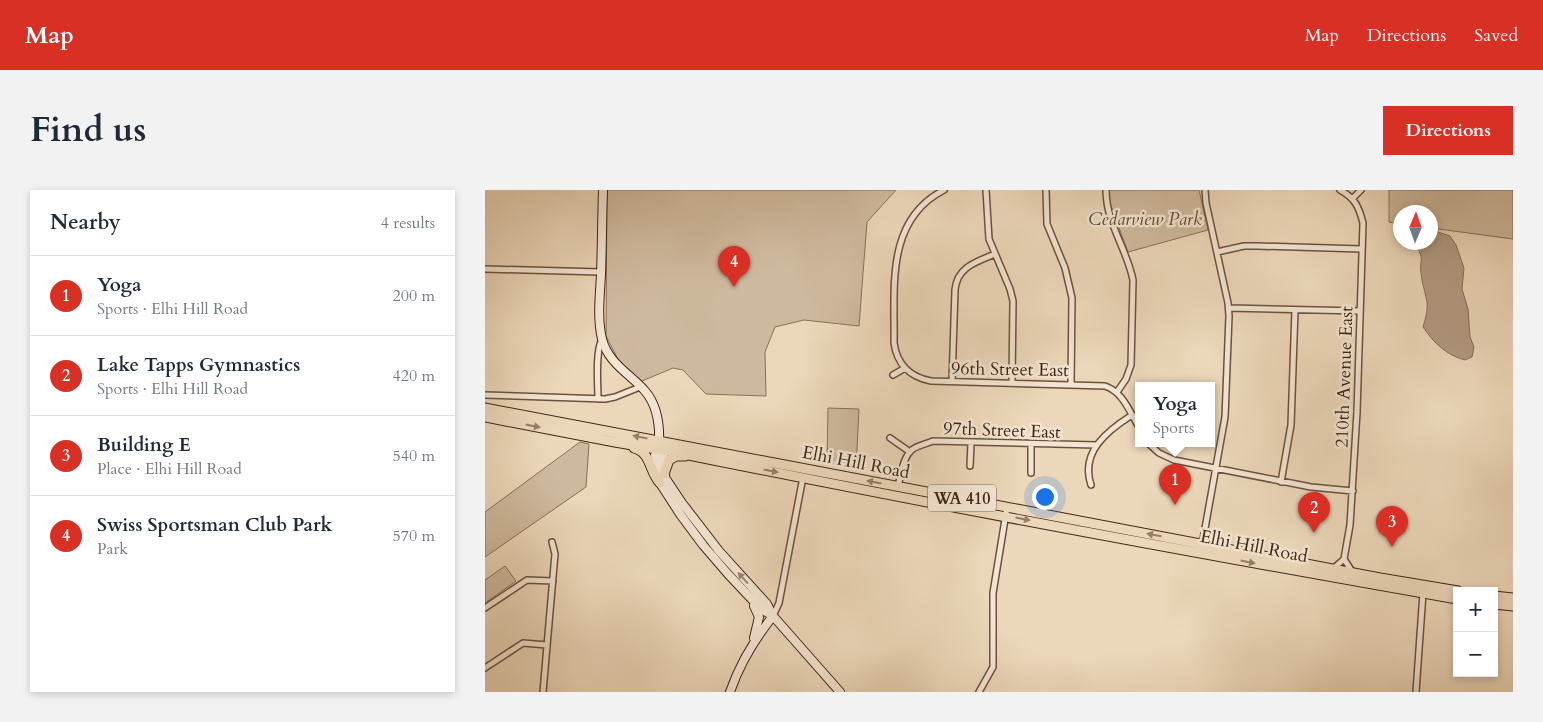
<!DOCTYPE html>
<meta charset="utf-8">
<style>
body{margin:0;font-family:Cardo,serif;background:#f2f2f3;color:#1f2937}
.controls{position:absolute;right:15px;bottom:15px;display:grid;overflow:hidden;border-radius:0px;box-shadow:0 2px 8px #0003}
.controls button{width:45px;height:45px;display:grid;place-items:center;padding:0;border:0;border-bottom:1px solid #e0e1e3;background:#fff;color:#1f2937;font:25px sans-serif}
.compass{position:absolute;left:908px;top:15px;width:45px;height:45px;border-radius:50%;background:#fff;box-shadow:0 2px 8px #0003;rotate:2deg}
.you{position:absolute;left:559px;top:306px;width:18px;height:18px;margin:-12px;border:4px solid #fff;border-radius:50%;background:#1a73e8;box-shadow:0 0 0 8px #1a73e833}
.badge{display:grid;place-items:center;width:32px;height:32px;border-radius:50%;background:#d93025;color:#fff;font-size:16px;font-weight:700}
.pin{position:absolute;translate:-50% -41px;filter:drop-shadow(0 1px 2px #0008)}
.pin::after{content:'';position:absolute;top:26px;width:18px;height:15px;background:inherit;clip-path:polygon(0 0,100% 0,50% 100%)}
.popup{position:absolute;left:650px;top:192px;width:80px;height:65px;box-sizing:border-box;display:grid;place-content:center;border-radius:0px;background:#fff;filter:drop-shadow(0 1px 4px #0005);font-size:16px;white-space:nowrap;color:#747a83}
.popup b{font-size:19px;color:#1f2937}
.popup::after{content:'';position:absolute;left:50%;top:100%;margin-left:-10px;border:10px solid transparent;border-top-color:#fff}
.list{margin:0;padding:0;list-style:none}
h2{display:flex;justify-content:space-between;align-items:center;height:65px;margin:0;padding:0 20px;font-size:21px}
h2 small{font-size:16px;font-weight:400;color:#747a83}
.list li{display:grid;grid-template-columns:32px 1fr auto;gap:15px;align-items:center;box-sizing:border-box;height:80px;padding:0 20px;border-top:1px solid #e0e1e3}
.list b{display:block;font-size:19px;white-space:nowrap}
.list p{margin:0;font-size:16px;white-space:nowrap;color:#747a83}
.list em{font-size:16px;font-style:normal;color:#747a83}
.map{position:relative;flex:none;width:1028px;height:502px;overflow:hidden;border-radius:0px}
header{display:flex;align-items:center;gap:30px;box-sizing:border-box;height:70px;padding:0 25px;background:#d93025;color:#fff}
header strong{font-size:24px}
nav{display:flex;gap:28px;margin-inline-start:auto;font-size:18px}
.intro{display:flex;align-items:center;justify-content:space-between;box-sizing:border-box;height:120px;padding:0 30px}
h1{margin:0;font-size:35px}
.button{padding:12px 22px;border-radius:0px;background:#d93025;color:#fff;font-size:18px;font-weight:700}
main{display:flex;gap:30px;padding:0 30px}
aside{flex:1;background:#fff;border-radius:0px;box-shadow:0 2px 8px #0003}
.map>svg:first-child{display:block}
</style>
<header>
<strong>Map</strong>
<nav><a>Map</a><a>Directions</a><a>Saved</a></nav>
</header>
<div class="intro"><h1>Find us</h1><a class="button">Directions</a></div>
<main>
<aside>
<h2>Nearby<small>4 results</small></h2>
<ul class="list">
<li><span class="badge">1</span><div><b>Yoga</b><p>Sports · Elhi Hill Road</p></div><em>200 m</em></li>
<li><span class="badge">2</span><div><b>Lake Tapps Gymnastics</b><p>Sports · Elhi Hill Road</p></div><em>420 m</em></li>
<li><span class="badge">3</span><div><b>Building E</b><p>Place · Elhi Hill Road</p></div><em>540 m</em></li>
<li><span class="badge">4</span><div><b>Swiss Sportsman Club Park</b><p>Park</p></div><em>570 m</em></li>
</ul>
</aside>
<div class="map">
<svg width="1028" height="502" viewBox="0 0 1028 502">
<rect width="100%" height="100%" fill="#ecd7ba"/>
<filter id="stains"><feTurbulence type="fractalNoise" baseFrequency=".004" numOctaves="4"/><feColorMatrix values="0 0 0 0 .2 0 0 0 0 .09 0 0 0 0 .02 0 0 0 .5 -.17"/></filter>
<radialGradient id="worn" r=".72"><stop offset=".6" stop-color="#630" stop-opacity="0"/><stop offset="1" stop-color="#630" stop-opacity=".3"/></radialGradient>
<path fill="#cfb99e" stroke="#886f5a" d="M122 0H411L382 32 374 136 319 130 290 137 280 162 281 206 221 204 198 180 188 178 157 191 135 173 121 146Z
M624 0H714L723 40 643 62 624 11Z
M904 0H1028V49L946 38V22H916L915 34 904 32Z
M343 218 374 219 371 279 342 272Z
M95 252 104 254 101 297 0 367V322Z
M20 376 31 391 0 413V390Z"/>
<path fill="#b29a82" stroke="#856b56" d="M946 41 953 42 965 46 971 55 979 78 977 99 983 119 985 147 989 157 987 167 980 170C961 165 949 153 938 137 947 109 939 109 936 83 934 70 940 71 932 57L934 53 946 52Z"/>
<g fill="none" stroke-linecap="round" stroke-linejoin="round">
<defs>
<path id="street" d="M459 0C400 30 410 98 409 153 412 174 425 187 446 191L620 196C638 202 644 221 654 237
M501 0 504 49 525 99 528 111 527 193
M561 0 562 34 580 78 587 108 586 194
M621 0C621 33 642 59 648 90L646 175 641 189 632 202
M855 0C870 8 874 17 878 33L872 222 865 335 859 369
M868 8 876 0
M732 62 759 56H772L877 59
M0 79 116 82
M744 118 875 121
M408 185 420 178
M467 191 470 100C472 77 491 72 510 64
M0 205 120 209 130 207 155 197
M113 209C113 195 110 161 117 150
M405 248 425 262
M664 254 674 263 689 270 826 297 868 301
M546 255V283
M485 276 486 253
M796 292 806 235 810 120
M606 295C595 262 622 241 647 225
M413 296C416 285 418 266 428 259 434 255 441 254 448 251L611 255
M717 355 740 227 744 126 743 113 721 13 720 0
M848 379 859 369 868 383
M0 418 42 390 68 391
M288 426 294 413 318 287
M0 478 38 453 62 455
M58 502 70 364 67 352
M494 502 508 477V403L522 317
M931 502 938 403"/>
<path id="secondary" d="M118 0C117 28 117 56 116 84 115 105 112 128 117 149 123 173 145 184 160 201 173 216 175 236 174 255
M174 259 178 265V281L181 289 197 313 234 361 282 414 288 426 355 502
M174 259 170 265 175 293 195 324 218 355 243 384 276 419 288 426
M269 416 274 427 269 448
M245 502C255 473 269 450 288 426"/>
<path id="primary" d="M0 218 895 388 973 401
M0 227 130 252 189 262C449 315 710 363 972 409
M149 258C166 262 164 281 175 293
M179 284 184 270 191 266H200
M1009 406 1028 408
M1009 414 1028 416"/>
</defs>
<use href="#street" stroke="#6c523e" stroke-width="8"/>
<use href="#secondary" stroke="#412515" stroke-width="10"/>
<use href="#primary" stroke="#412515" stroke-width="11"/>
<use href="#street" stroke="#f3e5d2" stroke-width="5"/>
<use href="#secondary" stroke="#f3e5d2" stroke-width="8"/>
<use href="#primary" stroke="#ecd7ba" stroke-width="9"/>
</g>
<defs><path id="oneway-solid" d="M-6-.8H1V-3.2L6.5 0L1 3.2V.8H-6Z" transform="scale(1.25)"/></defs>
<g fill="#967e68">
<use href="#oneway-solid" transform="translate(48 236) rotate(11)"/>
<use href="#oneway-solid" transform="translate(155 247) rotate(-169)"/>
<use href="#oneway-solid" transform="translate(286 281) rotate(11)"/>
<use href="#oneway-solid" transform="translate(389 292) rotate(-169)"/>
<use href="#oneway-solid" transform="translate(538 329) rotate(11)"/>
<use href="#oneway-solid" transform="translate(669 345) rotate(-170)"/>
<use href="#oneway-solid" transform="translate(763 372) rotate(11)"/>
</g>
<use fill="#9a8574" href="#oneway-solid" transform="translate(258 388) rotate(-132)"/>
<g text-anchor="middle" stroke-width="5" stroke-linejoin="round" paint-order="stroke">
<rect fill="#f3e5d2" stroke="#765f4e" stroke-width="1" x="443" y="294.5" width="68" height="27" rx="4"/>
<g font-size="16" font-weight="bold" fill="#412515">
<text x="477" y="314">WA 410</text>
</g>
<g font-size="18" font-style="italic" fill="#644a37" stroke="#f3e5d2">
<text x="660" y="35">Cedarview Park</text>
</g>
<g font-size="18" fill="#412515" stroke="#f3e5d2">
<text transform="translate(525 179) rotate(1)" y="6">96th Street East</text>
<text transform="translate(859 187) rotate(-88)" y="6">210th Avenue East</text>
<text transform="translate(517 240) rotate(2)" y="6">97th Street East</text>
<text transform="translate(371 272) rotate(11)" y="6">Elhi Hill Road</text>
<text transform="translate(769 356) rotate(11)" y="6">Elhi Hill Road</text>
</g>
</g>
<rect width="100%" height="100%" filter="url(#stains)"/>
<rect width="100%" height="100%" fill="url(#worn)"/>
</svg>
<div class="controls">
<button>+</button>
<button>−</button>
</div>
<svg class="compass" viewBox="-18 -18 36 36"><path d="M0-13l5 13h-10z" fill="#e53935"/><path d="M0 13l5-13h-10z" fill="#747a83"/></svg>
<div class="you"></div>
<div class="pin badge" style="left:690px;top:315px">1</div>
<div class="popup"><b>Yoga</b>Sports</div>
<div class="pin badge" style="left:829px;top:343px">2</div>
<div class="pin badge" style="left:907px;top:357px">3</div>
<div class="pin badge" style="left:249px;top:97px">4</div>
</div>
</main>
